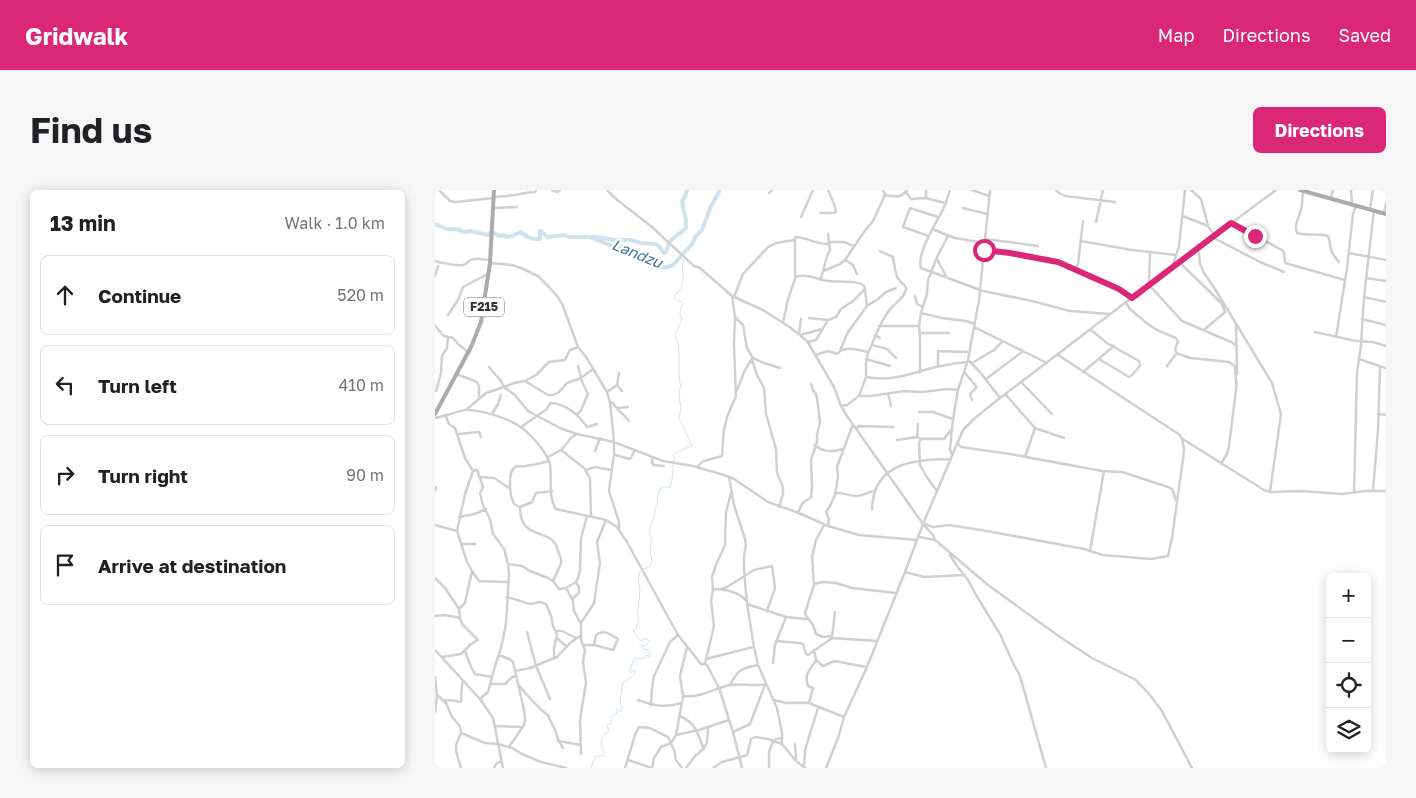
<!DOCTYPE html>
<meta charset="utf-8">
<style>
body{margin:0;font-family:"Golos Text",sans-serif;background:#f6f6f6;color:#202124}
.controls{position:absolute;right:15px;bottom:15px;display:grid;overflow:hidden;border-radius:8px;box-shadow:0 2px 12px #0003}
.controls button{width:45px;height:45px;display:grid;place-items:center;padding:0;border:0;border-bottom:1px solid #e0e0e0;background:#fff;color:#202124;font:25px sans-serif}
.stop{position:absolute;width:15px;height:15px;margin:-11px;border:4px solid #db2777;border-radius:50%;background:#fff}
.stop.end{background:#db2777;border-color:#fff;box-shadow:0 1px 5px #0008}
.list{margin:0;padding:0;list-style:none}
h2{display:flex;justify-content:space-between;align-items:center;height:65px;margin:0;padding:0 20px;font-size:21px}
h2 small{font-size:16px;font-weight:400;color:#757577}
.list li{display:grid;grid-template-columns:32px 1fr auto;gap:15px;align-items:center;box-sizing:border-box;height:80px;margin:0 10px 10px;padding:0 10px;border:1px solid #e0e0e0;border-radius:8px}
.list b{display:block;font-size:19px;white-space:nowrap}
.list em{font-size:16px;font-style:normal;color:#757577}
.icon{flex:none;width:28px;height:28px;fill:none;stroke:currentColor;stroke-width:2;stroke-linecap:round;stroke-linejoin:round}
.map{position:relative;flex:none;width:951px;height:578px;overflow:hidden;border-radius:8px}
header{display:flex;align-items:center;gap:30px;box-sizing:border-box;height:70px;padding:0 25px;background:#db2777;color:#fff}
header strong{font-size:24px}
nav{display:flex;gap:28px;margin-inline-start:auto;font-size:18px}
.intro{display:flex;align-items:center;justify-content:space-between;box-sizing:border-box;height:120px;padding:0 30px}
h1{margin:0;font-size:35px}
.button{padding:12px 22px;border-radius:8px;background:#db2777;color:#fff;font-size:18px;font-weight:700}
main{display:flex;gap:30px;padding:0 30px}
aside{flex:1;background:#fff;border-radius:8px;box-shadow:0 2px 12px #0003}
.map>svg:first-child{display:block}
</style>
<header>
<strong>Gridwalk</strong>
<nav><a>Map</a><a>Directions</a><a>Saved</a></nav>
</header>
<div class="intro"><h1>Find us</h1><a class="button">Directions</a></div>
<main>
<aside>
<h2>13 min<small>Walk · 1.0 km</small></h2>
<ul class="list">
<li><svg class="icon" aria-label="ahead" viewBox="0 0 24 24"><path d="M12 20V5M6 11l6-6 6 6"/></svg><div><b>Continue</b></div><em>520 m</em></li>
<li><svg class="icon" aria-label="left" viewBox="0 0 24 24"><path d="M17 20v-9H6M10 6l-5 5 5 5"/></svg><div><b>Turn left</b></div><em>410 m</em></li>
<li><svg class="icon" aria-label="right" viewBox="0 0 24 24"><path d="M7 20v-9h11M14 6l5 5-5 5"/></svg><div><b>Turn right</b></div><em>90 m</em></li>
<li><svg class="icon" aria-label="arrive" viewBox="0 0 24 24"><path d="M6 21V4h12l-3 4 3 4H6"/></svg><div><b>Arrive at destination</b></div></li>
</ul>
</aside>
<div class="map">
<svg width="951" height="578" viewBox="0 0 951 578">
<rect width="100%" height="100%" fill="#fff"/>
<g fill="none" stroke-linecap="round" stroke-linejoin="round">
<path stroke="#cfe2ee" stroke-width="1" d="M239 271 240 267 238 265 244 261 257 256 255 251 244 228 246 217 244 208 245 206 244 200 246 197C241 180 248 160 240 145L247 129C243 125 246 118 248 113L239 108 241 104 247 97C246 94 248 92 248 90 249 83 245 78 249 71L245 67
M209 379 215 376 217 372 215 359 217 348 214 343C214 337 217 333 219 326 221 321 219 318 223 314L222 308 226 298 235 297 238 285V275
M156 578 160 567 169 565 170 563C164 555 165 546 174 541L172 535 176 533 177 526 182 523V519L186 522 187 520 185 511 188 493 199 485 200 482 199 479 197 482H195C195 479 198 469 201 468 202 468 207 469 208 469L212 465 214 467 215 466 212 459 209 460 206 456 207 455 210 456 215 451 211 448 206 451 204 450 198 440 201 438 204 430 202 425 204 412 205 399 203 391 205 381"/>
<path stroke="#cfe2ee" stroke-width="4" d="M0 34 12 39H21L30 42 35 41 54 45 55 43
M59 43 65 46 69 45 71 47 77 46 86 42C91 47 97 50 105 49V41H106L112 47 129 45 134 47H161L180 50H196L206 53 220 54 224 56 229 63 231 62 233 56V54
M157 48C163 50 169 53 175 55 182 57 189 57 195 60 211 68 230 91 245 67
M235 51C241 45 245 44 251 38V31L247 11 250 7 252 0
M249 63 257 54 260 47 267 40 276 16 285 0"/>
<path stroke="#d0d0d0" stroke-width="2.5" d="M4 0 15 11 20 12 59 8
M117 0 122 2 125 0
M172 0 181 9 217 37 259 76 265 78 297 106 328 120 356 138 372 151 399 197 406 216 412 226 488 334 498 345 500 350 553 395 625 447 657 468 701 490 715 505 727 521 757 578
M491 0V8
M515 0C513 5 512 10 510 15 503 31 481 62 486 78L548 101 597 111 635 121 675 124
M537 0 554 6
M621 0 624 3 630 6 680 12
M756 0 766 9 773 36
M916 0 917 14
M868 1C867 8 868 16 865 23 863 30 859 35 862 43 872 46 883 43 893 46 898 60 892 58 904 72
M471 2 476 9 491 8 510 13
M334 3 337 0
M450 5C460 6 466 9 472 0
M59 7C73 7 86 3 100 2L101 0
M896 8 898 0
M58 18 82 17
M528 18 552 24
M935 19 938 0
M385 23H399L401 22 399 14 393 0
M949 23 951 14
M748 26 773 36 779 45
M366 27 378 0
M661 32 668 0
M796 33 847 60 849 63 850 73 910 90
M497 39 520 48 550 53
M494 46 468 37 475 18 503 27
M777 47 825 72 849 82
M550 49 603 56
M646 51 697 60 741 65
M395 52H409L419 56
M761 59 764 64 765 74 769 83 780 99 837 193 846 224 835 302
M549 60 575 63 623 72 684 99 697 108
M715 62 714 95 747 131 796 152 802 156
M914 63 951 70
M502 69 511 86
M410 70 418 75 422 84
M0 71C5 73 24 76 28 75 33 74 33 69 39 69 44 68 50 70 55 70
M744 72 773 100 783 110 788 114
M55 73 77 75 86 78 103 86 115 98 123 107 128 116 143 157 151 167 172 202 175 212 179 252V264L174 301 184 332V339
M738 75 744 56 750 0
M640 79 643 74 648 31
M388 81 405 74 410 70 429 42 438 31 450 5 448 0
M0 86 3 76
M360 87C372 83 383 90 394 91 402 92 410 91 418 92 422 93 427 93 429 96 431 102 431 110 432 116
M386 88 392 66 395 60 393 44
M931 88 951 91
M480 106 482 114 488 117
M299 107 308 84 333 57 341 53 359 50
M929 107 951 112
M691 113 695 119 714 135 722 140 741 148 743 152 740 159 741 163 755 168 794 172 800 176 801 193
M486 123 507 128 531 131 540 134
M13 125 23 110 28 97 53 84
M300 127 308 135 312 158 318 168 329 173 345 178
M374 128 393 130
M927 129 951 135
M348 133 353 109 360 89V47C372 47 381 55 395 54
M801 135 802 184
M0 136 9 146 18 148 23 154 33 162
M444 136H484
M539 137 612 173
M656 140 672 153 702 170 704 171 705 176 696 186 694 187 664 169
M769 140 790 122 787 114
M880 142 921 151 938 152 951 156
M484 143H514
M364 144 366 129
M365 145 387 139
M440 145 445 148
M901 147 912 78 918 24 921 15
M373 152 381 150 393 130 401 127 406 119 418 111 429 100
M437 155 452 159 461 168
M405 161 413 142 432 116 443 109 451 102 461 98
M381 165 393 161 402 164C410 155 422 160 433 162L434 161C441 146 445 131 456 118 461 113 470 107 471 99 471 94 464 92 462 87 460 80 459 74 458 67L445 61
M623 165 745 245 746 248 829 300 835 302 867 301 907 304 930 301H951
M431 169 455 176
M924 169 951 178
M317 170 322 185 329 198 331 224 341 259 342 283 348 297V304L344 317
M533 170 545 182 565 208
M537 173 559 160 567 152
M732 176 741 164
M54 177 66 191 69 197 80 205 93 221 125 238 142 244
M503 177V161L534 162
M485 182V148L484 136 486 123 492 104 493 90 502 67 513 46
M529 182 541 196V198L535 204 537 210
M648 182 679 156
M103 183 114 172 130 170 135 160 143 157
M21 184 42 192 44 196V209
M431 187C458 192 476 183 501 177 511 175 522 173 532 172
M551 189 587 162
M90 191 113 205H118L124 202 132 193 146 188 158 179
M587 193 617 224
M182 195 187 201
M302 200 310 180 317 169
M1 201 6 183 7 166 12 158 13 147
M172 202 182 195 184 183
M453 203 456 216
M571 205 600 238 590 267
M424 206 431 187V173L433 162
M175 212 178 213C181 219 190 225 194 231
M406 216 412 215 424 206H436L469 201 487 202 512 199 523 200
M183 218 193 217
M31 220 51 203 69 197 79 193 90 191 103 184
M484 222H498L518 229
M57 224 63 214 66 205
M943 224 951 225
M142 225 146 220 153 204 147 192 143 176
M11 226C14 235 13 234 20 238L30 268 38 281 42 280 43 282 48 297 45 303 48 315 55 329 58 344 69 359 73 374 74 385 71 434 66 458 60 476 53 502 45 509
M0 228C10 226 20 222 30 220 43 219 73 228 84 236 94 242 112 262 115 274 117 288 113 307 121 319L171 330 182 337 192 352 243 445 266 474H270L272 475 284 498 298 542 307 578
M86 237 112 219 115 213C130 213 144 225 152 237L162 234
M600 238 629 248
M421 239 424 236 458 237
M23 244 44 242 46 247
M482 247 483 234
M486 249 484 253 485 275 491 286 502 301
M462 250 482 247 486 249H509L516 240
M522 253 526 257 575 264 667 281 687 282 733 297 737 299 741 310
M380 255C389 263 398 262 408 259
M126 260 149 278 155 288 156 326
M160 261 165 248
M180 265 195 269 200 260
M517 265 515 259 518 229 523 200 533 170 544 110 555 0
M113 267 126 260 136 248 142 244 179 252 228 271 258 276 289 285 299 289 333 312 364 323 393 336 424 345 482 350
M218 267 217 272 218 275 229 276
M786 274 792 264 794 256 802 192
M263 277 266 273 269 271 287 266 289 239 292 227 301 206 299 154 300 127 297 106
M151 280 160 277 176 280
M38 281 30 304 22 341 32 372 37 381 44 391 72 392
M44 287 59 288 74 298
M294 287 299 315 310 349 311 355 309 366V380L312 414 319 457 323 475 342 518 347 543V554
M0 301 1 297
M938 301 943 240 945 176
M400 303C407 302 414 306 422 306 428 306 433 302 439 301
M919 303 922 183 926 155 929 107 939 20
M85 317C85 354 118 335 123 361 124 364 127 369 126 373 125 377 120 386 118 391
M85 317 79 314C75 306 71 280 82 276 85 276 88 277 90 276 98 275 107 273 114 271
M85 317 97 312 101 303 117 301
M437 319C438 273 479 269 516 269
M363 323 368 312 376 308 377 298 376 270 382 252V245L385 232 382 208 380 202 378 201 376 194
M24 327 40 324 51 319
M490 334 498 337 514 335 552 341 649 359 668 365 716 369 733 366 737 348 748 269 749 260 747 248
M0 335 22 341
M389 335 381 350 377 367 379 395 370 423 372 427 378 435 381 444 388 447 397 446
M393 336 394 329 391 322 395 316 400 305 403 287 402 277 418 234
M484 347 500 350
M27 354H40
M655 361 669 281
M515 365 522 376 533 390 541 405 565 444 578 473 585 486 611 578
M73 374 87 376 95 381 113 388 119 392 124 399 131 398 141 392 143 388 145 380 146 348 152 326
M470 382 489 387 530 385
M0 388 10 398 24 419 25 428 27 434 43 450 36 454 26 464 7 467
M379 394 388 392 401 393 417 398 461 403
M131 398 138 411 139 421 146 434V450L150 460 148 472 151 493 145 529 146 564
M278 399C290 399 302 401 311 410
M286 399 292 397 319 380 337 376 340 398 332 421
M72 407 95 414 105 412 111 414 116 426 118 436 122 445 119 458V468
M137 409 144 403V397L141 392
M312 414 351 427 372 429
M24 419 30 413 37 381
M0 426 10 425 25 428
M146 433 159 413 165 373 162 352 171 330
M121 441H127L141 448
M92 442 101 476 115 509
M397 447 400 422
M123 449 132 457
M341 451 365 453 368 454 371 464 373 465 397 448 442 451
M148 455H159L178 460 183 449C175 444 169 439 161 445L159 455
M0 460 45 509 58 528 68 578
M30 461 36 477 40 484 57 487
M64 465 74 469 78 472 89 520 90 529 89 535 74 557
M271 469 318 457
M381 470 388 476 400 471 431 477
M338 473 340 455 351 427
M270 474 279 436 276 410 278 400 277 387 281 375 290 355 291 322 296 303
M80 481 95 478 122 467 135 453 146 445
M0 487 2 505 0 522
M55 494H70L77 487 81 486
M295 495C303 480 306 478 323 475
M84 496C91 503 106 522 113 525 114 530 118 534 120 540 122 547 124 552 128 558
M2 505 11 513 17 527 25 536 26 543 21 555V561L26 578
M248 506C268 508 278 498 295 495 307 493 320 497 331 494
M203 510C219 516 230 518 247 513
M339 510 351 513H374L409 527
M8 511 14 510 26 512 27 494 28 491
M374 513 378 498 373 496C369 482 375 481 381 470L379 460
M216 515 217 497 219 486 235 452 243 445
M245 526C262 534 262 543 269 559
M61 536 87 537
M298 542 315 534 330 495
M26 543 50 553 63 554 77 558 87 564 106 572 131 578
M241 545 264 540 294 530
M123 551 146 555
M360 554 361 569
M193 570 217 578
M369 577 370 560 383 518
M59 578 61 574 66 571
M190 578 200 545 204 537 215 538 233 547 239 560 241 570 247 578
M217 578 219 568 223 562 226 557 236 553 241 545 248 506 245 486 252 457
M251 578 260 566 267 560 270 556 272 552 273 538
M278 578 287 572 312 565 316 549 320 547 333 549 347 554 361 571 370 578
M334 578V562L337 554 341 549 347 548
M391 578 403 548 409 527 432 477 470 382 488 334 528 240 540 228 565 208 737 77 841 0"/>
<path stroke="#ababab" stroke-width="4" d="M865 0 951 24
M0 224 36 157 46 132 55 73 59 0"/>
</g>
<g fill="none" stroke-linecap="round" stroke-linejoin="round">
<path stroke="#db2777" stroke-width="6" d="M549 60 575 63 623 72 684 99 697 108 796 33 820 46"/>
</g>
<g text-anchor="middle" stroke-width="5" stroke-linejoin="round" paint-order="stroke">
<rect fill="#fff" stroke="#707070" stroke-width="1" x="29" y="107.5" width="40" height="19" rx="4"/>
<g font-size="12" font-weight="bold" fill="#333">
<text x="49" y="121">F215</text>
</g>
<g font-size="15" font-style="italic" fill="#3f7597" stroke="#fff">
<text transform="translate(202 64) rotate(22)" y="5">Landzu</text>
</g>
</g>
</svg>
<div class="controls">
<button>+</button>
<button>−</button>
<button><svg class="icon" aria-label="locate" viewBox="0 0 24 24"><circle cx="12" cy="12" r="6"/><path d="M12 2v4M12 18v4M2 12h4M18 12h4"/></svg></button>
<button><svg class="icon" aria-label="layers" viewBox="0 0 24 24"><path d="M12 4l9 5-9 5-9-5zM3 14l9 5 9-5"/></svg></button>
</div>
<div class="stop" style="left:549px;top:60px"></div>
<div class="stop end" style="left:820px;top:46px"></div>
</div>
</main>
